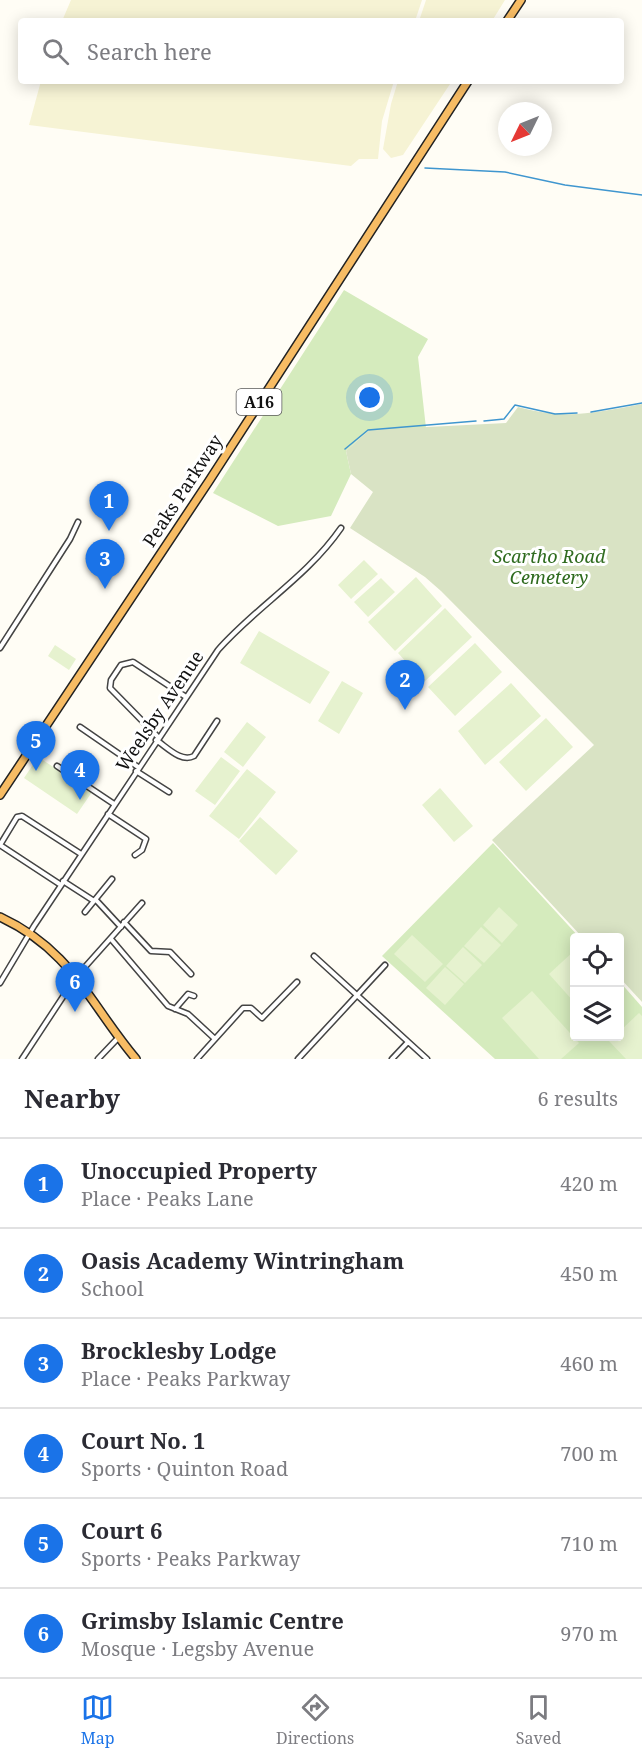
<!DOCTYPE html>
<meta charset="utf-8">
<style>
body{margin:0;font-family:"Noto Serif",serif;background:#f7f7f7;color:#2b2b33}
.controls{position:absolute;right:18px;bottom:18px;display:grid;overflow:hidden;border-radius:6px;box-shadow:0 3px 15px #0003}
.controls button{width:54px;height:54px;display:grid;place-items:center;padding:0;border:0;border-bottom:2px solid #e1e1e2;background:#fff;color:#2b2b33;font:30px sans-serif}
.compass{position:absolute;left:498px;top:102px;width:54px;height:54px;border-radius:50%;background:#fff;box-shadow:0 3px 15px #0003;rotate:227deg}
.you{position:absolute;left:370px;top:398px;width:21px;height:21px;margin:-15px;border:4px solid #fff;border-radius:50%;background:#1a73e8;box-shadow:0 0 0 9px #1a73e833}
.badge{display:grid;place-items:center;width:39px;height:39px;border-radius:50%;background:#1a73e8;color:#fff;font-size:20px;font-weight:700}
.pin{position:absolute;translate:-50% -50px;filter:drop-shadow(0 2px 3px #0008)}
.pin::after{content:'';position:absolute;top:32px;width:21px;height:18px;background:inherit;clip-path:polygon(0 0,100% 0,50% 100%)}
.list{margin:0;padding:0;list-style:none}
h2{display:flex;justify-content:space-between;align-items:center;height:78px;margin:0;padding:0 24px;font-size:26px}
h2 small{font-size:20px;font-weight:400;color:#7c7c81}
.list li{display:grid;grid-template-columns:39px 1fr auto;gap:18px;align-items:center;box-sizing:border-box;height:90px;padding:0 24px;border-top:2px solid #e1e1e2}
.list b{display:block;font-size:22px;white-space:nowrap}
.list p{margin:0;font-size:20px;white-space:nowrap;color:#7c7c81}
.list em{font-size:20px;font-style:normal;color:#7c7c81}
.icon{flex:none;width:33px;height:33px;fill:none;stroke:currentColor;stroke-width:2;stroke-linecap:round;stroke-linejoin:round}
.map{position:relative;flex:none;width:642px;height:1059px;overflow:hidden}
.search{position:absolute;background:#fff;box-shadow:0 3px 15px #0003;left:18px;right:18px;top:18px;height:66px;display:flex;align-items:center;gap:15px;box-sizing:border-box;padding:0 21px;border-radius:6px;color:#7c7c81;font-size:22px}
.sheet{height:618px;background:#fff}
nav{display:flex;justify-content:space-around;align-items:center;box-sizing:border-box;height:84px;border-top:2px solid #e1e1e2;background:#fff;font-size:16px;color:#7c7c81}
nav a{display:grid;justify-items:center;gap:3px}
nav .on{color:#1a73e8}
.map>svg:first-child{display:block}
</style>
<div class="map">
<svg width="642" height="1059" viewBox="0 0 642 1059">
<rect width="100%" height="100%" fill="#fffdf5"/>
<path fill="#f6f3d4" d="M71 0H422L415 21H62Z
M426 0H505L492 21H419Z
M41 81H394L382 121 378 159H359L351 166 29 125Z
M398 81H452L403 155 391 158 383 149 391 104Z"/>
<path fill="#d5ebbd" d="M344 290 428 339 418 357 426 428 369 430 346 451 351 474 331 516 278 526 213 493Z
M493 843 579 937 574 938V1036H620V982L642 1007V1059H495L382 956Z"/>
<path fill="#d9e3c4" d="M642 404V1002L620 978V938L582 937 492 840 594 745 441 591 425 577 350 528 373 492 351 474 346 451 369 430 506 423 518 407C566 420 594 413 642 404Z"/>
<path fill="#e6f2cf" d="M364 560 378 574 351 599 338 585Z
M416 577 442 606 395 651 368 622Z
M381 578 395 592 368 617 354 602Z
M445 608 472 637 424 682 398 653Z
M259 631 330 672 310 704 240 663Z
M475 643 502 672 455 716 428 687Z
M55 645 76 659 69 670 48 656Z
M342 681 363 693 339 734 318 721Z
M511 683 541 716 485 765 458 731Z
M546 718 573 747 526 791 499 762Z
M247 722 266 737 243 767 224 752Z
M38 757 92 792 77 814 24 778Z
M221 757 240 771 215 805 195 791Z
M247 769 276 792 239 839 209 816Z
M440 788 473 826 454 842 422 805Z
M260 817 298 851 276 875 239 841Z
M499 907 518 925 502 943 483 925Z
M481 927 501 945 484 963 464 946Z
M412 935 443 964 425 982 394 954Z
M463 947 482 965 465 983 446 966Z
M574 951V1002L549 974Z
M445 967 464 984 445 1005 426 988Z
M532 991 579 1043 561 1059H539L502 1018Z
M639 1013 642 1016V1059H626L609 1041 614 1037 620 1036V1031Z"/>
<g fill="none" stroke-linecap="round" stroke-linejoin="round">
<path stroke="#3f96cf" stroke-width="1.5" d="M425 168 505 172 565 185 642 195
M591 412 642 403
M484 421 504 419 515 405 555 414 577 413
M345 449 368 430 476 421"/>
<defs>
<path id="minor" d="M0 648 70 539 78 522
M80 727 138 767
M158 737 110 688 111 680 121 665 133 662 186 697
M156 740C167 747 181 763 194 756L217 721
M57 766 114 804
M136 771 169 792
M108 814 146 839 142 850 135 855
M63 881 94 901
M61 885 0 845 17 817 22 816 81 854
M96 900 121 927
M85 912 112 879
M124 922 151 951 170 952 191 974
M111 939 168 1006 188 1014 215 1039
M314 956 427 1059
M0 983 34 926 218 650C257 606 307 577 341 528
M175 1009 188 994 194 996
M22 1059 76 977 142 903
M98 1059 118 1038
M197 1059 243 1008H251L262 1018 297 982
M298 1059 385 965
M392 1059 408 1042"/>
<path id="trunk" d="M507 21 521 0
M0 795 209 481 468 81
M0 917C73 951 88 1002 136 1059"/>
</defs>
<use href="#minor" stroke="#444" stroke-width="7"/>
<use href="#trunk" stroke="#222" stroke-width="10"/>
<use href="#minor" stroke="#fff" stroke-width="4"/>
<use href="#trunk" stroke="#f7bc64" stroke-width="7"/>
</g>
<g text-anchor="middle" stroke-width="6" stroke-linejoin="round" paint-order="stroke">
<rect fill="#fff" stroke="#585858" stroke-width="1.5" x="236.5" y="389" width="45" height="26" rx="4.5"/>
<g font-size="16" font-weight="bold" fill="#111">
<text x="259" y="408">A16</text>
</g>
<g font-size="18" fill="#111" stroke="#fff">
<text transform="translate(183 491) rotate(-57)" y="6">Peaks Parkway</text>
<text transform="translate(160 711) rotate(-56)" y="6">Weelsby Avenue</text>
</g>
<g font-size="18" font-style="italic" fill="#2f6b1f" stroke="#fff">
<text x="549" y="563">Scartho Road<tspan x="549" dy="21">Cemetery</tspan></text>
</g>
</g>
</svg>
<div class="controls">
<button><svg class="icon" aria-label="locate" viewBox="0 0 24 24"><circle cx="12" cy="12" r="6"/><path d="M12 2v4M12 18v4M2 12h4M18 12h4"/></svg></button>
<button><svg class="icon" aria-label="layers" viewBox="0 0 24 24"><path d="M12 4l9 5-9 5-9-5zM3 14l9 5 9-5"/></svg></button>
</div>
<svg class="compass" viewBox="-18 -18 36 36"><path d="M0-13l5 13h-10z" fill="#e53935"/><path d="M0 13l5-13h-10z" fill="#7c7c81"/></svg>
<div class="you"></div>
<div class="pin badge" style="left:109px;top:531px">1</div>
<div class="pin badge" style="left:405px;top:710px">2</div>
<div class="pin badge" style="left:105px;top:589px">3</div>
<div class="pin badge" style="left:80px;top:800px">4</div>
<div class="pin badge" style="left:36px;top:771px">5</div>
<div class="pin badge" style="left:75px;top:1012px">6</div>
<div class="search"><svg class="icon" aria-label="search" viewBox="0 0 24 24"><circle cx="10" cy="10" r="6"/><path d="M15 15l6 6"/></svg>Search here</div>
</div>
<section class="sheet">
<h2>Nearby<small>6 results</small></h2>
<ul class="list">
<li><span class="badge">1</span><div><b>Unoccupied Property</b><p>Place · Peaks Lane</p></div><em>420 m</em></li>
<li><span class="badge">2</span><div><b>Oasis Academy Wintringham</b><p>School</p></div><em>450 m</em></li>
<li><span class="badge">3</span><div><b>Brocklesby Lodge</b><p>Place · Peaks Parkway</p></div><em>460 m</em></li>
<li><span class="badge">4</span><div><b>Court No. 1</b><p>Sports · Quinton Road</p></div><em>700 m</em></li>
<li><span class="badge">5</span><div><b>Court 6</b><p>Sports · Peaks Parkway</p></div><em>710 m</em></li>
<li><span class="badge">6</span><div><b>Grimsby Islamic Centre</b><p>Mosque · Legsby Avenue</p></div><em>970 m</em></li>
</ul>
</section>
<nav>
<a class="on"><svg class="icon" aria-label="map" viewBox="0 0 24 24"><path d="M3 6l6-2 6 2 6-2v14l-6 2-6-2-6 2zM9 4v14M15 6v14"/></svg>Map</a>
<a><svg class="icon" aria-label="directions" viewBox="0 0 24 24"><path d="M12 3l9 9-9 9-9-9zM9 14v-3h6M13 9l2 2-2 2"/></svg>Directions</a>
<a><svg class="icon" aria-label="saved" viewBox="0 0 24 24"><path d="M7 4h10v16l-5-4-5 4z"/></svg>Saved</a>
</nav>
